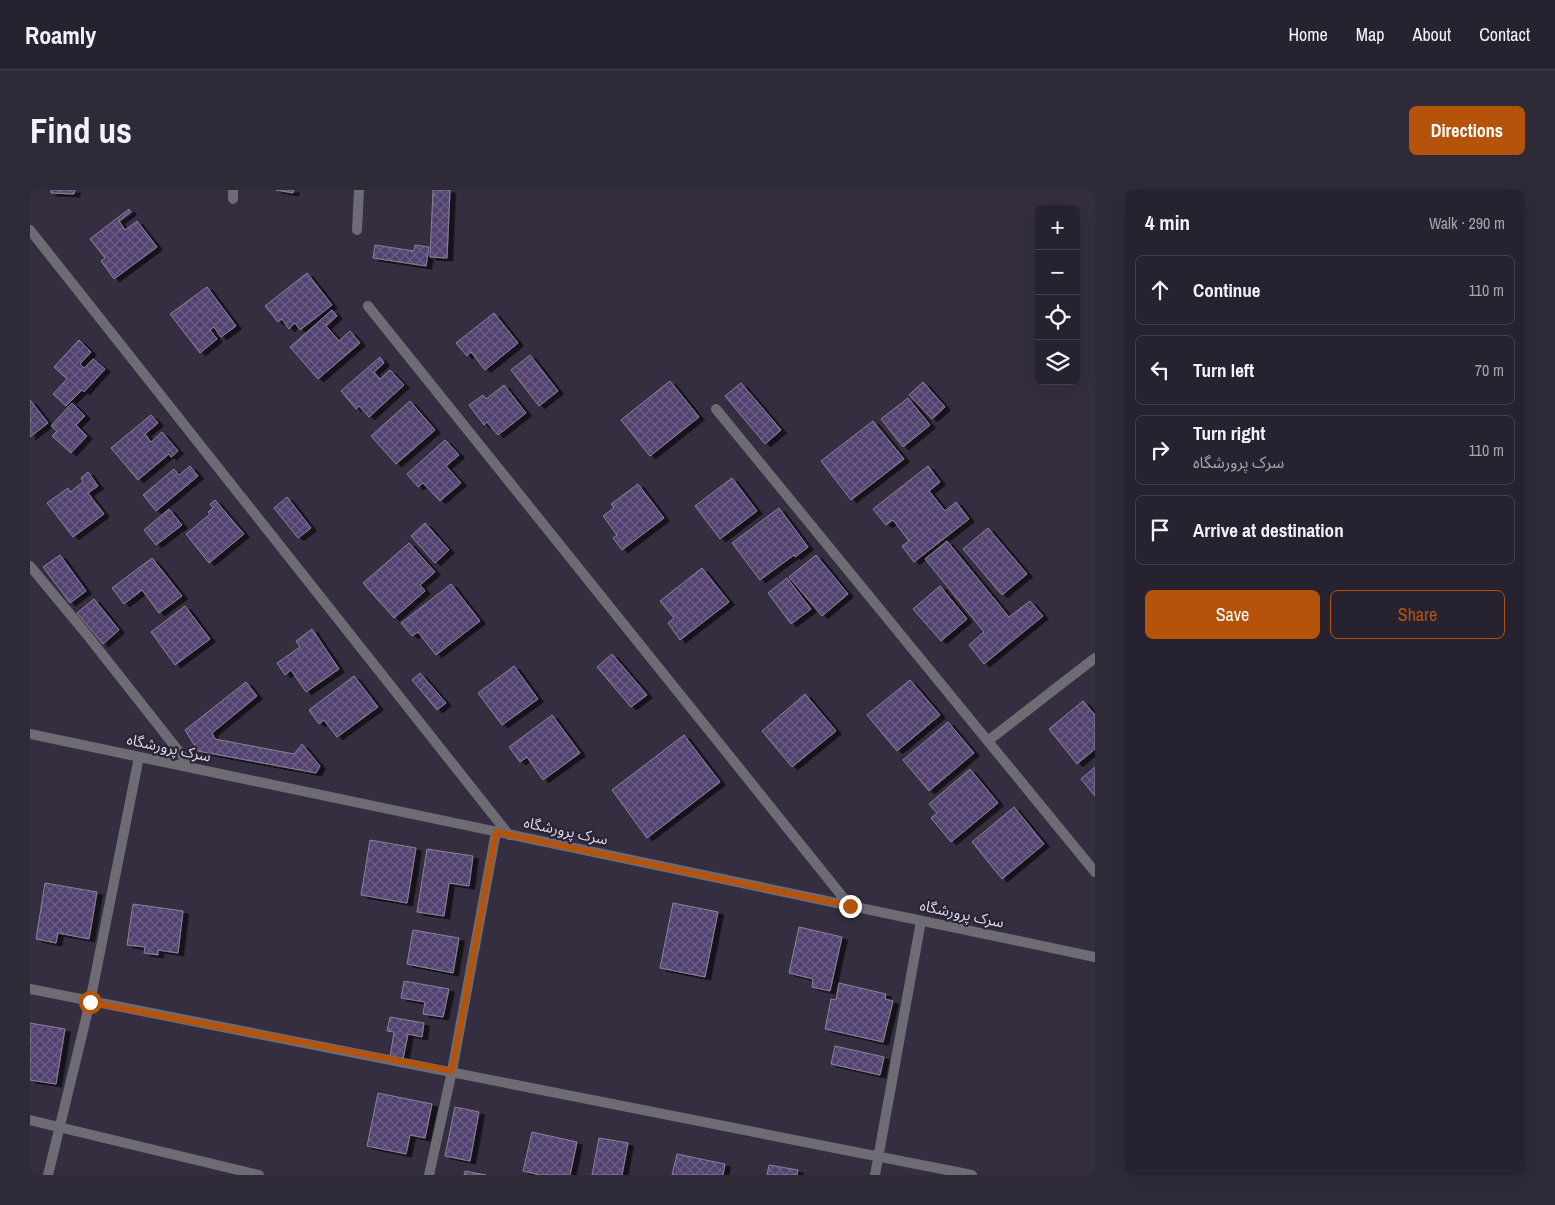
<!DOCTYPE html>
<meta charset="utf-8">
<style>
body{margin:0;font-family:"Archivo Narrow","Noto Sans Arabic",sans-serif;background:#2f2a38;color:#f1f3f6}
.controls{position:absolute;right:15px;top:15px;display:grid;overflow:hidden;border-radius:8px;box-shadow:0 5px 20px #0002}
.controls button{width:45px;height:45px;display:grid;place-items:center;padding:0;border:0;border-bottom:1px solid #433f4c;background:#272230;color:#f1f3f6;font:25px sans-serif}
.stop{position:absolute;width:15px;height:15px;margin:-11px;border:4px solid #b45309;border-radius:50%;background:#fff}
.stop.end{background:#b45309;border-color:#fff;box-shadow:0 1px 5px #0008}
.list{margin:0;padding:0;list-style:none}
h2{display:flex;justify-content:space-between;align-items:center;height:65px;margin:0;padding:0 20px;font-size:21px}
h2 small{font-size:16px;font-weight:400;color:#a4a4ab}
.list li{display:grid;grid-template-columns:32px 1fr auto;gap:15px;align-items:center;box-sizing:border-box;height:70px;margin:0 10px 10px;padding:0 10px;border:1px solid #433f4c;border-radius:8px}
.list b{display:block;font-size:19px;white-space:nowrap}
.list p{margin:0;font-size:16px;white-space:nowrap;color:#a4a4ab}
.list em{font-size:16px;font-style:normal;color:#a4a4ab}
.actions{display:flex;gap:10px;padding:15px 20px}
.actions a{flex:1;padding:11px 0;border:1px solid #b45309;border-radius:8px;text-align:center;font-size:18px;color:#b45309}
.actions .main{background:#b45309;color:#fff}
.icon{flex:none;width:28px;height:28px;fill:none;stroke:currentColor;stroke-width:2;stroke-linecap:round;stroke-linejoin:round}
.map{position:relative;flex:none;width:1065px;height:985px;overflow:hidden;border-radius:8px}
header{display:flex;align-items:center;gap:30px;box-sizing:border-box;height:70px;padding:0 25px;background:#272230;border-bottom:1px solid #433f4c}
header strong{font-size:24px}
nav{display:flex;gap:28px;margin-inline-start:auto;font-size:18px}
.intro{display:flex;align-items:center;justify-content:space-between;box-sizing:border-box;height:120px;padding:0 30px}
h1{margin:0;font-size:35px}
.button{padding:12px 22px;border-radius:8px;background:#b45309;color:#fff;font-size:18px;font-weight:700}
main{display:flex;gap:30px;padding:0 30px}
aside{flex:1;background:#272230;border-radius:8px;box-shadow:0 5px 20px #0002}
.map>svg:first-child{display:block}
</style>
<header>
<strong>Roamly</strong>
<nav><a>Home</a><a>Map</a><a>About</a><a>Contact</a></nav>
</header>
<div class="intro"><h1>Find us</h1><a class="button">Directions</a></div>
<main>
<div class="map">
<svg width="1065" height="985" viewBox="0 0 1065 985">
<defs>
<pattern id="building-cross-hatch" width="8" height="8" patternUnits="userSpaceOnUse" patternTransform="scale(1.25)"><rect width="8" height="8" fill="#534370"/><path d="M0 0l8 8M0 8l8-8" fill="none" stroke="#6b5e84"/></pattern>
<filter id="shadow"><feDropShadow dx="5.5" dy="3" stdDeviation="0" flood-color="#0009"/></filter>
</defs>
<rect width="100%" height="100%" fill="#342e40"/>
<path fill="url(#building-cross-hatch)" stroke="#8a8399" filter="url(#shadow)" d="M21 0H45L44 4 21 3Z
M246 0H264L263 3Z
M403 0H420L417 68 400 67Z
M99 19 101 22 89 31 95 40 107 31 127 57 84 89 71 71 75 68 60 49Z
M345 55 384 61 385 55 399 57 396 76 343 68Z
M277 83 302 115 270 140 265 133 259 139 252 129 248 132 235 116Z
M177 97 206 136 191 147 184 137 180 140 187 149 170 163 140 124Z
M302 120 307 126 296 136 309 151 320 141 330 153 288 189 260 157Z
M464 123 488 153 455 180 441 162 437 166 426 153Z
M49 150 61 162 50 174 54 178 63 169 75 179 54 202 52 200 36 216 23 204 37 189 24 177Z
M500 165 528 201 509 216 481 180Z
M350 167 354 173 344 182 350 189 360 180 374 195 339 227 329 216 326 219 311 201Z
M640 191 669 227 620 266 591 230Z
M893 192 915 217 902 229 879 205Z
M711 193 751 240 735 254 695 206Z
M474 195 496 223 468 245 457 232 454 235 439 215 453 205 456 209Z
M878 208 900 235 873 257 851 229Z
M0 210 18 233 0 247Z
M380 211 405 240 366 274 341 246Z
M42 213 55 226 46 235 57 246 41 263 22 246 27 241 21 236Z
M121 225 128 233 115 244 121 252 132 242 148 261 141 267 139 264 108 290 81 258Z
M843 231 874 269 821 310 791 271Z
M415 250 429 265 416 276 431 293 410 311 393 293 388 297 377 284Z
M160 276 168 286 126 321 113 305 144 279 149 285Z
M898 276 910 292 899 301 915 321 926 312 939 329 884 372 872 356 879 351 863 330 856 335 843 319Z
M58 282 68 296 58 303 74 324 43 347 17 313 38 298 40 302 53 292 51 288Z
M702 288 727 321 690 349 665 316Z
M608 294 634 328 592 360 583 348 587 345 573 326 584 318 581 314Z
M257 307 281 338 268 348 244 318Z
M185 310 214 344 179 373 156 344 180 324 178 322 183 318 180 314Z
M749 318 778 357 765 367 764 365 730 390 702 353Z
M139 319 152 335 126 355 114 340Z
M395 333 419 360 405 373 381 346Z
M958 338 997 384 972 405 933 359Z
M917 351 979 427 1000 411 1013 426 954 474 939 455 954 442 895 369Z
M379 353 405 382 390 395 395 401 364 428 333 393Z
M30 365 56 401 40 413 13 377Z
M786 365 818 404 792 426 759 387Z
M122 368 152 406 129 423 112 400 94 414 82 398Z
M672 378 699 412 650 450 638 433 644 428 630 411Z
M757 388 781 419 761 434 738 403Z
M421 394 450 431 406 465 388 442 382 446 371 433Z
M910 396 937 429 911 451 883 419Z
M64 409 89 440 73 454 47 423Z
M155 416 180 449 145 475 121 442Z
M282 439 309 479 276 502 261 480 255 485 247 473 270 457 266 451Z
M582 464 617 505 601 517 567 477Z
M484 476 508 509 472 535 448 503Z
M390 483 416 513 407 520 382 490Z
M324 486 348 517 307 547 294 530 289 534 279 520Z
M880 490 910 525 867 561 837 525Z
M216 492 227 506 182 543 185 549 264 564 272 554 290 576 286 583 168 561 155 540Z
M775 504 806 541 762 577 732 541Z
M1053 511 1065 525V559L1047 574 1019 539Z
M522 525 550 563 513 590 497 567 490 572 479 557Z
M918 532 944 563 899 601 873 570Z
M654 545 690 592 617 648 582 600Z
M1065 577V606L1051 589Z
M940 579 968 613 921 652 901 628 907 623 899 614Z
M984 617 1014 654 972 689 942 652Z
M340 650 386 658 377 713 331 705Z
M397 659 443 666 439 696 419 693 414 726 387 722Z
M15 693 67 702 59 749 28 743 26 753 6 749Z
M643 713 688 722 675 787 630 778Z
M103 714 153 721 148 763 128 760V765L114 763 115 757 97 755Z
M769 737 812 747 800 801 782 797 783 789 759 783Z
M383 740 429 748 423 783 377 774Z
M374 791 419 799 413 827 393 824 395 812 371 808Z
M809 793 856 804 855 809 863 811 853 852 795 839 801 809 806 810Z
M360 827 394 833 392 847 378 844 373 869 360 867 364 842 357 841Z
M0 833 35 839 26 894 0 890Z
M805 856 854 867 850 885 801 874Z
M348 903 402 914 395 948 380 945 376 964 337 956Z
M425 917 449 922 440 971 415 966Z
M502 942 547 952 540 985H510L493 981Z
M569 948 598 953 592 985H562Z
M647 964 695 974 693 985H642Z
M739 975 768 980 767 985H737Z
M435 981 456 985H434Z"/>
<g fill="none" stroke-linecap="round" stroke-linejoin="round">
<path stroke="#6e6b74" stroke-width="10" d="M203 9V0
M0 40 479 645
M327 40 329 0
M338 116 820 716
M686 219 1065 682
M0 376 54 441 162 578
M0 544 1065 767
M959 550 1065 468
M0 799 942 985
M0 930 229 985
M18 985 60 812 109 567
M399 985 422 881 466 642
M845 985 891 731"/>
</g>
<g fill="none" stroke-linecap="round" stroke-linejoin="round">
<path stroke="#b45309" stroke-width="6" d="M60 812 422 881 466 642 820 716"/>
</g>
<g text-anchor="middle" stroke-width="4.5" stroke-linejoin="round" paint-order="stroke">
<g font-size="15" fill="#dfdbe7" stroke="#2a2436">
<text transform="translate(139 558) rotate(12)" y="5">سرک پرورشگاه</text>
<text transform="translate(536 641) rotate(12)" y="5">سرک پرورشگاه</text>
<text transform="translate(932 724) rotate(12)" y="5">سرک پرورشگاه</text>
</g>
</g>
</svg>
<div class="controls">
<button>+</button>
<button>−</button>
<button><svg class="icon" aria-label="locate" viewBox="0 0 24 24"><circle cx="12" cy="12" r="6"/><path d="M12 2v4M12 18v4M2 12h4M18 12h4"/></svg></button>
<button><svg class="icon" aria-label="layers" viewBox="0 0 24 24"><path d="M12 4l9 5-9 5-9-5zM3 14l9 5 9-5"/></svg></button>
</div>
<div class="stop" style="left:60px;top:812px"></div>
<div class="stop end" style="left:820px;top:716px"></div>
</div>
<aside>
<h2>4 min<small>Walk · 290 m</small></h2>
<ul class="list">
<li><svg class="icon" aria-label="ahead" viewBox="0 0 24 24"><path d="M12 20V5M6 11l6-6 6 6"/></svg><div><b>Continue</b></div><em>110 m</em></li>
<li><svg class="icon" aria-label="left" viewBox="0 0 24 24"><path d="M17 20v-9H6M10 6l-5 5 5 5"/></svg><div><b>Turn left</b></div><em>70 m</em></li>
<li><svg class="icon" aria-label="right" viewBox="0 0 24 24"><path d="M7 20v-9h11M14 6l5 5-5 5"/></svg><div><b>Turn right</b><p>سرک پرورشگاه</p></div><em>110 m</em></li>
<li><svg class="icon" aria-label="arrive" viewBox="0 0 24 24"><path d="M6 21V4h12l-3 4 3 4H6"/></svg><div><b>Arrive at destination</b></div></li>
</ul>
<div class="actions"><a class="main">Save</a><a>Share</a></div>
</aside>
</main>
